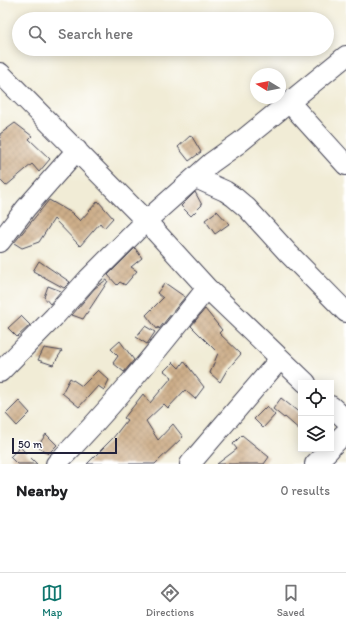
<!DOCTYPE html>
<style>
body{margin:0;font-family:Itim,sans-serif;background:#f2f2f2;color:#202124}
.controls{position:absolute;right:12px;bottom:12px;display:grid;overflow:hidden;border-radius:0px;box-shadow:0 2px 10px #0003}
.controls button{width:36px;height:36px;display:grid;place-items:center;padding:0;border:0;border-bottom:1px solid #e0e0e0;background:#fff;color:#202124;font:20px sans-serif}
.compass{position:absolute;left:250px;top:68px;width:36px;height:36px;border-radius:50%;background:#fff;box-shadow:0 2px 10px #0003;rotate:280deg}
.scale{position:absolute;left:12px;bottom:10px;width:105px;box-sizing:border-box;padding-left:4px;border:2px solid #22223b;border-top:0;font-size:11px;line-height:14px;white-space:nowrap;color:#22223b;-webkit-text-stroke:3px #fff;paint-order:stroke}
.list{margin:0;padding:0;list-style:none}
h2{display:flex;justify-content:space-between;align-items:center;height:52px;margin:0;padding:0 16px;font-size:17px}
h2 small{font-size:13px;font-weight:400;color:#757577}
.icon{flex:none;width:22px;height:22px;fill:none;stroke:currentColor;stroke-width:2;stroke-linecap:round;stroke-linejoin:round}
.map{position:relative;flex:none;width:346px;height:464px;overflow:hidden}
.search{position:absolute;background:#fff;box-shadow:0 2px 10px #0003;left:12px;right:12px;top:12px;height:44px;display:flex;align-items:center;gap:10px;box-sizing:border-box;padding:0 14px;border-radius:22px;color:#757577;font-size:15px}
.sheet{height:108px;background:#fff}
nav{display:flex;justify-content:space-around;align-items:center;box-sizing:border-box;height:56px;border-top:1px solid #e0e0e0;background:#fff;font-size:11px;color:#757577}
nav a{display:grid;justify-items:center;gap:2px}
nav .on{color:#0f766e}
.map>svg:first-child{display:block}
</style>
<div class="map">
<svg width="346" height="464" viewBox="0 0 346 464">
<defs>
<pattern id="building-cross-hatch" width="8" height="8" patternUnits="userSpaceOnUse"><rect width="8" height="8" fill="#cdae89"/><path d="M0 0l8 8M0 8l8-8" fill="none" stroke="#b09577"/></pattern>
</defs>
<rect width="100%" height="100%" fill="#fff"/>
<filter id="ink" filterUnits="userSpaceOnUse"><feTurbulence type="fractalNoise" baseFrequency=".025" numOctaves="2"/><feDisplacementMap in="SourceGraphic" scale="8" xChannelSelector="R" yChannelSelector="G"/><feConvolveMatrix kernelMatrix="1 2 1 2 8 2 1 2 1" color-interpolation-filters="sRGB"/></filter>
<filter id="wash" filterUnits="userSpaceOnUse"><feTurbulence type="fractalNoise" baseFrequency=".012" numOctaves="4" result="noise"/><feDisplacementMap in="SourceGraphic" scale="16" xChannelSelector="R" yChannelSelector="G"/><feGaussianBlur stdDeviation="0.9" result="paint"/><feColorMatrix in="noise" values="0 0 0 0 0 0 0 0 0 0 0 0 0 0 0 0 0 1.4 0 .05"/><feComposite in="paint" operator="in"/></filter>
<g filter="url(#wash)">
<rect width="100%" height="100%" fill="#f1ecd6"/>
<g id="blocks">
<path fill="url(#building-cross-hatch)" d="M15 123 32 136 29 139 50 159 39 172 32 164 6 186 0 180V134Z
M191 135 201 152 189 161 178 147Z
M195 192 202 205 191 216 181 206Z
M49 200 72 213 80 221 98 201 113 218 104 228 100 223 80 246 54 219 39 242 22 248 14 243Z
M217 211 229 224 215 234 205 220Z
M135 248 142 258 131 267 137 271 125 285 120 282 117 285 108 275Z
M39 261 70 282 64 288 33 271Z
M106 280 108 281 83 319 72 315 95 288Z
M165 283 185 297 159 329 158 327 157 329 146 315 163 298 157 293Z
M48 286 61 291 50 304 44 297Z
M205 309 222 330 219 333 241 354 227 370 220 382 210 373 218 353 191 326Z
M21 316 30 325 17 337 8 328Z
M145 326 155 332 147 344 136 337Z
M120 341 134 360 124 372 113 363 118 356 111 349Z
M44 348 62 351 53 365 38 360Z
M184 361 204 387 195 399 185 390 168 408 164 404 146 421 158 440 173 424 183 437 155 464H87L113 438 127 420 124 418 143 394 150 403 172 377 164 371 173 362 179 368Z
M98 370 109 380 104 390 98 386 79 407 62 393 70 378 82 386Z
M281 398 301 414V431L285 417 284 418 273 409Z
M19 401 30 413 17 426 6 414Z
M267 406 275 415 263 428 254 419Z
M46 434 57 445 48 454 38 446Z
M242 435 269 457 264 464H217L237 449 233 444Z
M20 447 37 464H17L10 457Z"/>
</g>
</g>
<g filter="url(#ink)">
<use href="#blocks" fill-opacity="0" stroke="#414052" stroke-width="1"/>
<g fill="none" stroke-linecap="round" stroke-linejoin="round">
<defs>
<path id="minor" d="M0 73 146 221 207 288 306 383
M289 102 346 165
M196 178 225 191 234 197 247 208 288 253 346 312
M0 242 26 208 77 150
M0 372 54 317 88 279 146 221 211 163 239 143 346 56
M331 406 346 420
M331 447 346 432
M56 464C111 409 159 348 207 288
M190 464 280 359
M315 464 330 449"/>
</defs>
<use href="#minor" stroke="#414052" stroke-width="22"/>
<use href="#minor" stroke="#fff" stroke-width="20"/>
</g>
</g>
</svg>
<div class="controls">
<button><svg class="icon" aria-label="locate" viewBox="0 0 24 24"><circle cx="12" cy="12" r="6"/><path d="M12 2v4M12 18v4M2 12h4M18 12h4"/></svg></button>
<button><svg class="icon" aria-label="layers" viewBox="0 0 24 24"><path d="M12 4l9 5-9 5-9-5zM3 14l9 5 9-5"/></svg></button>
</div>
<svg class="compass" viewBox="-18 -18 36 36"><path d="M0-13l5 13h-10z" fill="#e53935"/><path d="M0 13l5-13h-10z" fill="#757577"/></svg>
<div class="scale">50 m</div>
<div class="search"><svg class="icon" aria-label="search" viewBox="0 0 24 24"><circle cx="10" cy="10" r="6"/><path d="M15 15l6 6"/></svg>Search here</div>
</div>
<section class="sheet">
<h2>Nearby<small>0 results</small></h2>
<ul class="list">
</ul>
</section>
<nav>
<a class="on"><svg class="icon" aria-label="map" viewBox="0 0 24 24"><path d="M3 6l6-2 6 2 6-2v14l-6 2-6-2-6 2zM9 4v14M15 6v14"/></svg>Map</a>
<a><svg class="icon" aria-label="directions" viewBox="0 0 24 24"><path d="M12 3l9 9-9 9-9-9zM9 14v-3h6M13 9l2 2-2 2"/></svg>Directions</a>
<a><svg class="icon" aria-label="saved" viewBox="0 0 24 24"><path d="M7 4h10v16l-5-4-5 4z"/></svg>Saved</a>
</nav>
